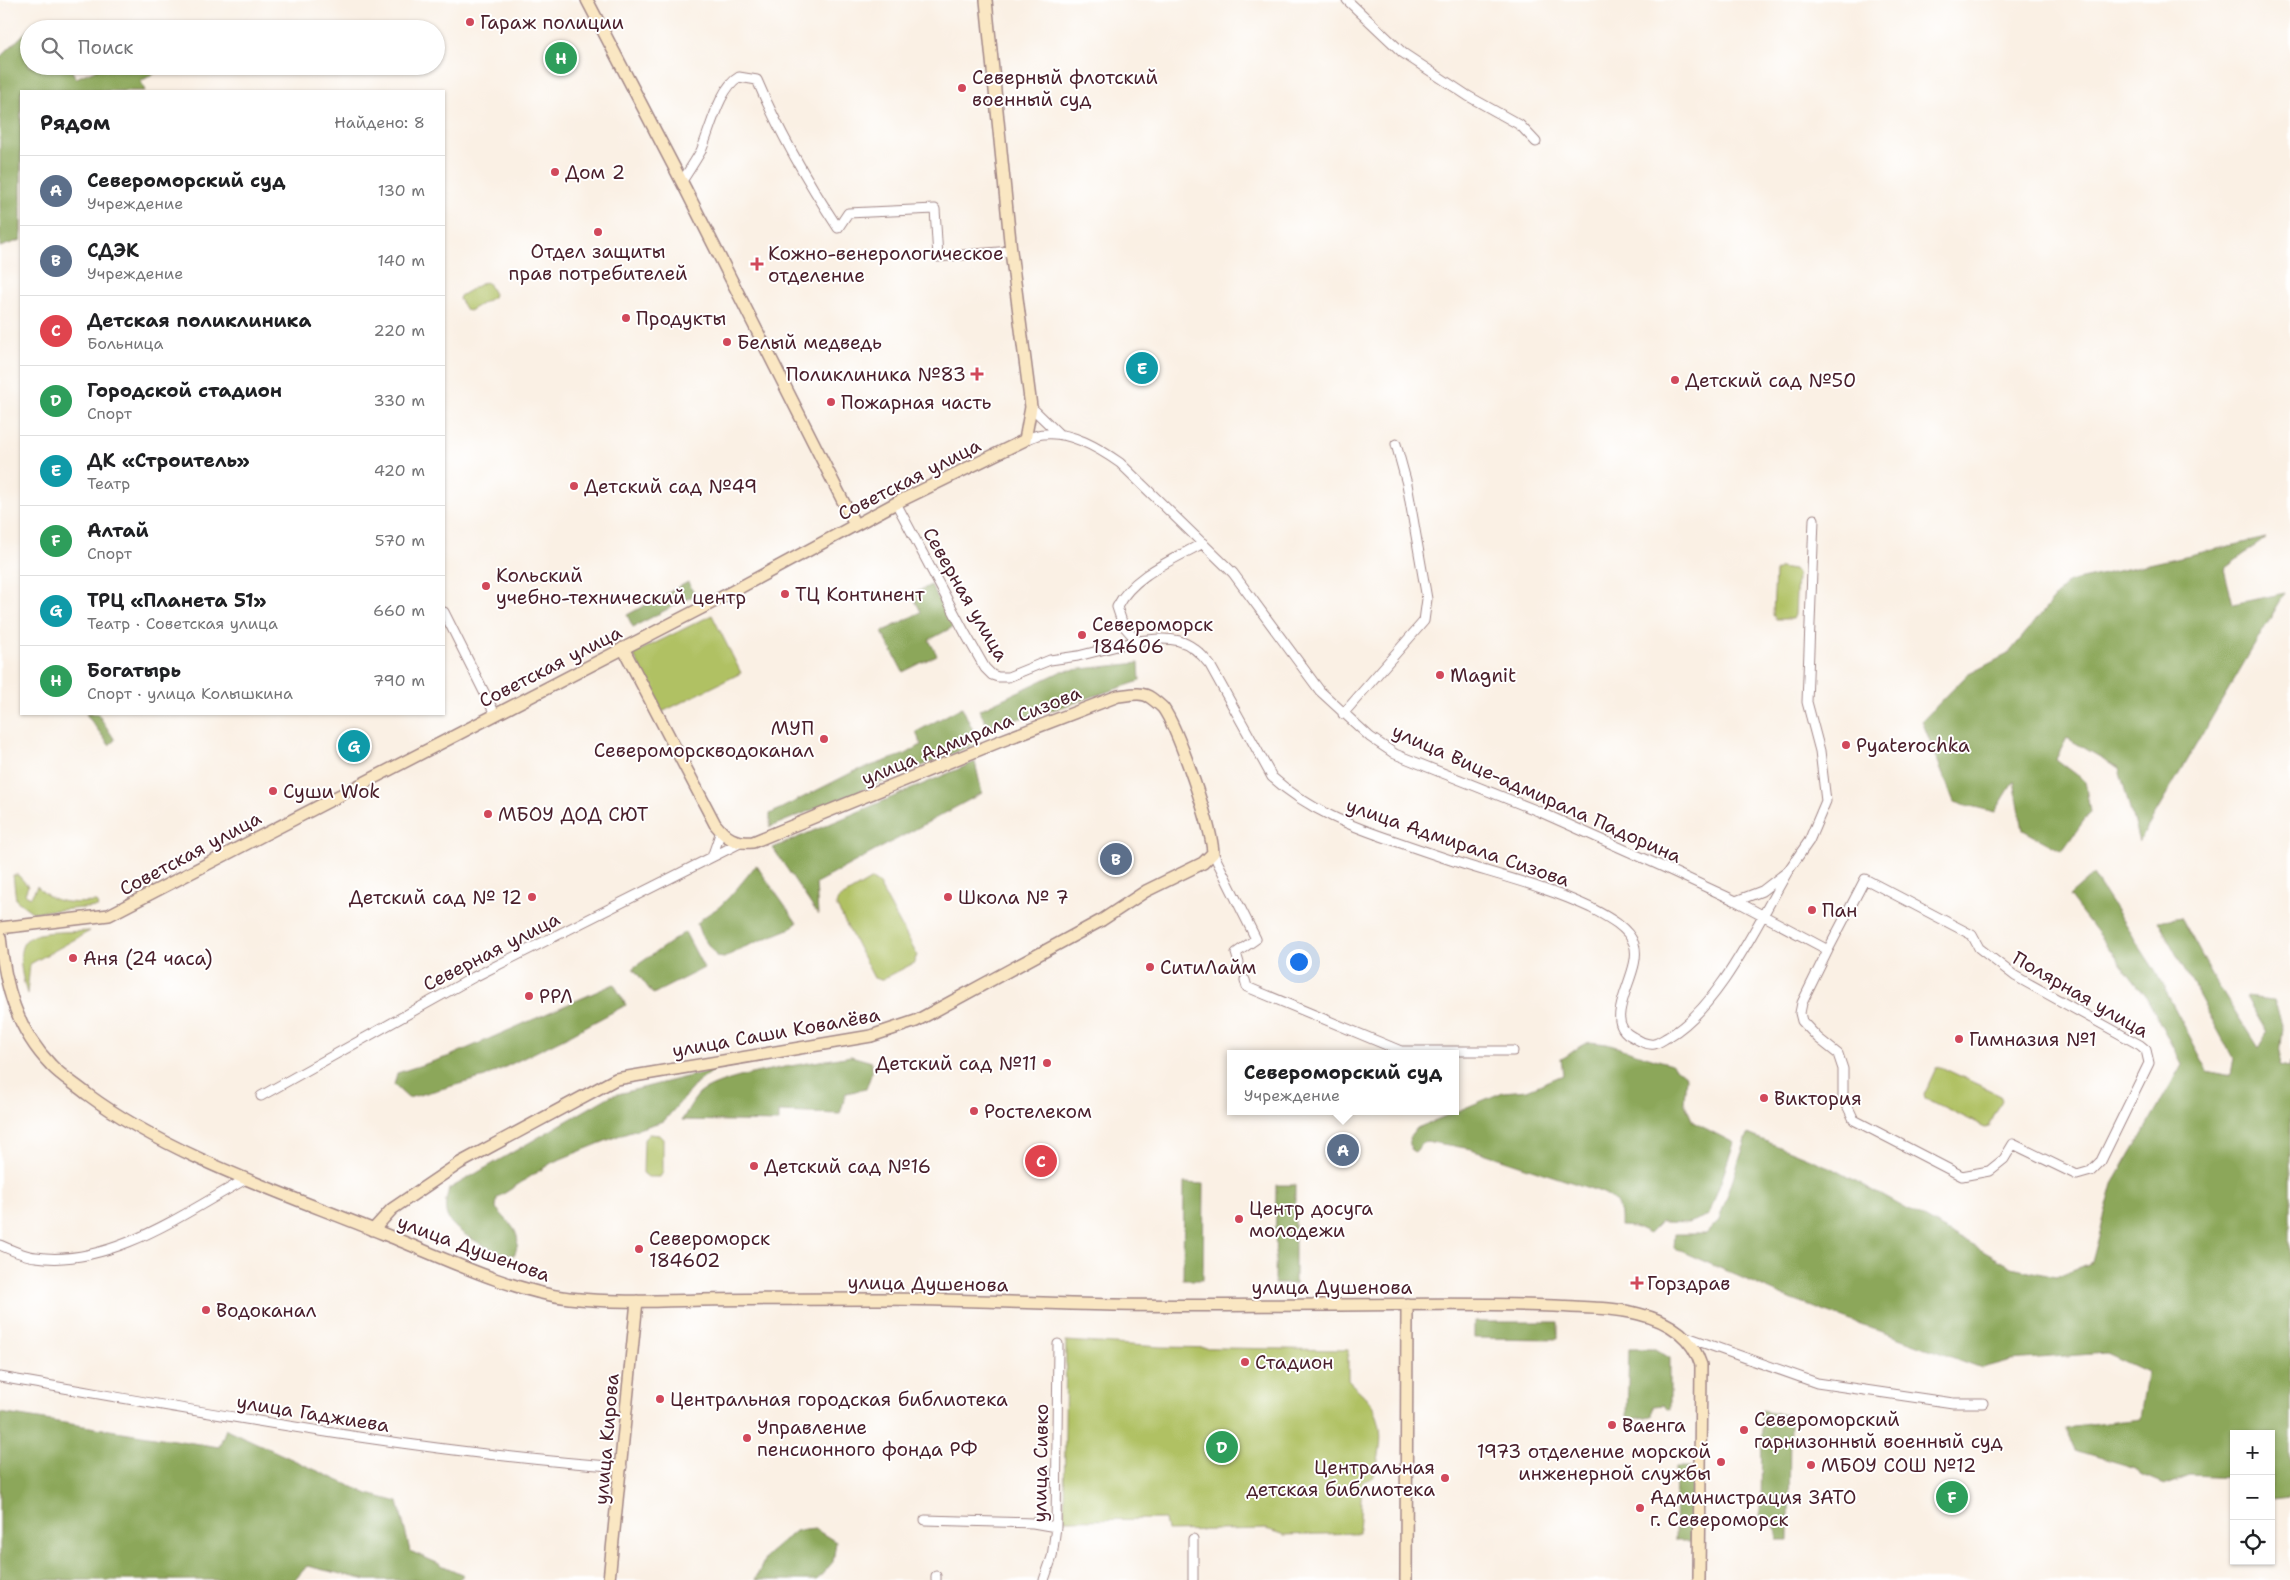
<!DOCTYPE html>
<html lang="ru">
<meta charset="utf-8">
<style>
body{margin:0;font-family:"Shantell Sans",sans-serif;background:#f2f2f2;color:#202124}
.controls{position:absolute;right:15px;bottom:15px;display:grid;overflow:hidden;border-radius:0px;box-shadow:0 1px 4px #0004}
.controls button{width:45px;height:45px;display:grid;place-items:center;padding:0;border:0;border-bottom:1px solid #e0e0e0;background:#fff;color:#202124;font:25px sans-serif}
.you{position:absolute;left:1298px;top:961px;width:18px;height:18px;margin:-12px;border:4px solid #fff;border-radius:50%;background:#1a73e8;box-shadow:0 0 0 8px #1a73e833}
.badge{display:grid;place-items:center;width:32px;height:32px;border-radius:50%;background:#7c3aed;color:#fff;font-size:16px;font-weight:700}
.pin{position:absolute;translate:-50% -50%;border:2px solid #fff;box-shadow:0 1px 5px #0006}
.popup{position:absolute;left:1227px;top:1050px;width:232px;height:65px;box-sizing:border-box;display:grid;place-content:center;border-radius:0px;background:#fff;filter:drop-shadow(0 1px 4px #0005);font-size:16px;white-space:nowrap;color:#757577}
.popup b{font-size:19px;color:#202124}
.popup::after{content:'';position:absolute;left:50%;top:100%;margin-left:-10px;border:10px solid transparent;border-top-color:#fff}
.list{margin:0;padding:0;list-style:none}
h2{display:flex;justify-content:space-between;align-items:center;height:65px;margin:0;padding:0 20px;font-size:21px}
h2 small{font-size:16px;font-weight:400;color:#757577}
.list li{display:grid;grid-template-columns:32px 1fr auto;gap:15px;align-items:center;box-sizing:border-box;height:70px;padding:0 20px;border-top:1px solid #e0e0e0}
.list b{display:block;font-size:19px;white-space:nowrap}
.list p{margin:0;font-size:16px;white-space:nowrap;color:#757577}
.list em{font-size:16px;font-style:normal;color:#757577}
.icon{flex:none;width:28px;height:28px;fill:none;stroke:currentColor;stroke-width:2;stroke-linecap:round;stroke-linejoin:round}
.map{position:relative;flex:none;width:2290px;height:1580px;overflow:hidden}
.search{position:absolute;background:#fff;box-shadow:0 1px 4px #0004;left:20px;top:20px;width:425px;height:55px;display:flex;align-items:center;gap:12px;box-sizing:border-box;padding:0 18px;border-radius:28px;color:#757577;font-size:19px}
.panel{position:absolute;background:#fff;box-shadow:0 1px 4px #0004;left:20px;top:90px;width:425px;height:625px;border-radius:0px}
.map>svg:first-child{display:block}
</style>
<div class="map">
<svg width="2290" height="1580" viewBox="0 0 2290 1580">
<rect width="100%" height="100%" fill="#fff"/>
<filter id="ink" filterUnits="userSpaceOnUse"><feTurbulence type="fractalNoise" baseFrequency=".02" numOctaves="2"/><feDisplacementMap in="SourceGraphic" scale="10" xChannelSelector="R" yChannelSelector="G"/><feConvolveMatrix kernelMatrix="1 2 1 2 8 2 1 2 1" color-interpolation-filters="sRGB"/></filter>
<filter id="wash" filterUnits="userSpaceOnUse"><feTurbulence type="fractalNoise" baseFrequency=".0096" numOctaves="4" result="noise"/><feDisplacementMap in="SourceGraphic" scale="20" xChannelSelector="R" yChannelSelector="G"/><feGaussianBlur stdDeviation="1.12" result="paint"/><feColorMatrix in="noise" values="0 0 0 0 0 0 0 0 0 0 0 0 0 0 0 0 0 1.4 0 .05"/><feComposite in="paint" operator="in"/></filter>
<g filter="url(#wash)">
<rect width="100%" height="100%" fill="#faf0e4"/>
<path fill="#b0c164" stroke="#7d7048" d="M484 282 488 283 494 294 493 297 469 311 466 310 459 299 460 296Z
M1780 568 1794 570 1797 574 1795 615 1793 619H1776L1773 615 1775 572Z
M712 615 741 673 662 712 633 654Z
M13 875H18L28 886 25 894 31 897 37 886C53 905 73 903 97 902L98 907 32 912 16 900Z
M872 879 878 883 917 955 914 963 881 980 874 978 836 905 838 899Z
M90 931 30 964 27 994C7 924 34 934 90 931Z
M1941 1067 2000 1095 2002 1100 1989 1126 1985 1127 1925 1098 1924 1094 1936 1068Z
M649 1134 659 1135 663 1139V1172L660 1177H648L643 1173 644 1139Z
M1066 1341 1162 1347 1348 1350V1380C1355 1388 1367 1396 1372 1406 1386 1427 1381 1456 1372 1478L1362 1482 1359 1533 1284 1535 1267 1529 1167 1531 1165 1519 1064 1520Z"/>
<path fill="#8ca75a" stroke="#6b6342" d="M29 29V66H69L76 78 104 66H168L141 81 145 91H21V240L0 247V57Z
M2266 538 2224 569 2233 604 2285 593 2139 842 2119 768 2067 738 2056 759 2085 781 2090 812 2062 851 2023 830 2014 781 1995 812 1954 802 1922 721 1967 675 2008 654 2068 582Z
M688 582 695 595 633 627 627 615Z
M931 585 953 627 929 640 937 655 903 672 882 632 921 612 912 594Z
M1139 663 1140 681 1046 712 988 726 979 710 1062 671Z
M962 707 979 743 770 827V814L853 772 906 754 921 745 916 732Z
M86 714H98L115 740 109 745Z
M975 762 982 793 816 883 818 915 773 848Z
M756 865 797 923 789 929 742 948 724 958 717 957 701 935 697 924C703 916 711 913 719 907 733 894 744 880 756 865Z
M2093 875 2154 969 2208 1071 2230 1076 2233 1058 2158 921 2181 917 2214 978 2258 1048 2267 1033 2246 997 2274 1000 2283 1027 2279 1065 2289 1067 2290 1062V1498L2271 1500V1434H2234V1477L2191 1475 2164 1485 2142 1476 2136 1468 2075 1450 2065 1428 2140 1419 2147 1372 2106 1353 2011 1360 1982 1368 1790 1299 1674 1248 1675 1234H1706L1719 1220 1748 1134 1834 1169 2012 1267 2055 1277 2092 1262 2113 1184 2182 1065 2147 998 2069 896Z
M685 932 704 968 653 994 633 968Z
M614 984 626 1005 568 1036 485 1077 408 1098 394 1085 397 1073 450 1056Z
M1590 1042 1607 1044 1671 1064 1686 1076 1684 1102 1693 1122 1734 1143 1709 1215 1688 1223 1661 1222 1649 1234 1634 1227 1620 1226C1621 1208 1618 1200 1601 1192L1471 1149 1425 1141 1415 1152 1411 1150 1409 1138 1417 1128 1503 1092 1527 1090 1563 1075 1561 1059C1572 1054 1578 1045 1590 1042Z
M851 1056 872 1062V1072L866 1089 846 1093 840 1114 779 1112V1122L682 1120C687 1112 692 1101 699 1094 722 1074 817 1062 851 1056Z
M714 1070 695 1085 664 1121 628 1132 553 1162 497 1198 496 1208C509 1224 525 1233 514 1255 497 1254 453 1233 447 1216 444 1207 446 1198 449 1189L610 1096Z
M1184 1183 1204 1184 1203 1280H1183Z
M1276 1185H1295V1284H1275Z
M1474 1322H1558V1339L1474 1338Z
M1629 1349H1655L1670 1358V1410L1667 1409 1664 1405 1653 1406 1652 1416 1632 1419 1627 1416Z
M1762 1410 1790 1416 1789 1540H1777L1774 1523 1761 1515Z
M0 1413 219 1447 226 1429 368 1494 398 1502 410 1551 464 1575 458 1580H367L307 1566 295 1580H0Z
M1676 1467H1692V1541H1675Z
M815 1529 836 1542 833 1562 817 1580H755L767 1555 795 1531Z"/>
</g>
<g filter="url(#ink)">
<g fill="none" stroke-linecap="round" stroke-linejoin="round">
<path stroke="#d7c6bf" stroke-width="9" stroke-dasharray="9 4.5" stroke-linecap="butt" d="M1239 963 1245 980"/>
<defs>
<path id="street" d="M1347 0 1403 53 1468 96 1520 125 1536 142
M682 181C689 171 695 161 701 151 710 131 719 88 739 77L757 80C779 132 807 181 838 228L848 213 935 209 938 257 1011 251
M1031 407 1059 434
M1025 440C1031 438 1037 434 1044 434 1071 431 1099 448 1120 463L1233 573 1320 691 1370 737 1395 754 1538 811 1661 866 1736 901 1828 950 1865 879 1972 935 1979 948 2015 976 2140 1045 2146 1050 2149 1063 2101 1161 2091 1171 2077 1175 2013 1144 2004 1159 1989 1171 1962 1176 1854 1120 1843 1097V1069L1838 1054 1818 1038 1802 1021 1800 1013 1802 1003 1828 950
M896 503 965 633 985 668 992 675 998 677H1008L1050 660 1078 656 1137 641
M1203 543C1173 560 1133 575 1117 607L1123 625 1137 641C1171 637 1188 636 1210 665L1272 777C1308 810 1353 827 1398 842 1421 850 1444 858 1466 865 1509 878 1551 889 1591 908 1606 916 1628 927 1634 944 1644 972 1598 1021 1633 1037 1640 1041 1646 1045 1654 1044 1659 1043 1664 1039 1668 1037 1719 1008 1758 922 1788 871
M444 612 495 714
M1343 714 1424 621 1427 599 1407 484 1396 444
M1213 853 1256 939 1236 953 1239 963
M712 857 721 831
M1736 901 1762 891 1788 871 1809 841 1826 801 1820 751 1807 702 1814 519
M1245 980 1247 987 1401 1051H1513
M261 1096 474 977 740 843
M0 1245C11 1250 24 1256 36 1257 109 1268 186 1212 246 1179
M1684 1336 1817 1383 1953 1403H1983
M0 1377C206 1412 413 1452 622 1467
M925 1520 1033 1523 1056 1527
M936 1580V1576
M1044 1580 1052 1557 1056 1527 1058 1344
M1193 1580V1539"/>
<path id="secondary" d="M587 0 686 190 855 525
M0 928 109 915 715 601 896 503 1025 440 1031 407 1011 251 986 0
M0 937C5 985 16 1029 51 1065 61 1076 75 1084 87 1094 172 1157 286 1194 384 1234 439 1256 510 1291 569 1298 613 1303 657 1301 701 1300 760 1299 820 1299 879 1299 958 1299 1036 1304 1114 1305 1189 1306 1264 1305 1339 1305 1411 1304 1483 1303 1555 1306 1583 1308 1612 1307 1639 1314 1668 1321 1692 1336 1701 1365L1699 1580
M373 1230 392 1209 460 1163 616 1079 871 1036 916 1021 1102 920 1146 891 1203 863 1213 853C1212 827 1178 729 1163 708 1160 705 1155 701 1151 698 1142 691 1128 695 1118 696L998 742 753 842C735 844 726 838 715 824L623 648
M609 1580 637 1301
M1406 1580 1407 1304"/>
</defs>
<use href="#street" stroke="#a28888" stroke-width="11"/>
<use href="#secondary" stroke="#a28888" stroke-width="14"/>
<use href="#street" stroke="#fff" stroke-width="9"/>
<use href="#secondary" stroke="#fae7c3" stroke-width="11"/>
</g>
</g>
<g fill="#d1495b" stroke="#fff" stroke-width="2">
<circle cx="470" cy="22" r="5"/>
<circle cx="962" cy="88" r="5"/>
<circle cx="555" cy="172" r="5"/>
<circle cx="598" cy="232" r="5"/>
<path d="M754.5 256.5h5v5h5v5h-5v5h-5v-5h-5v-5h5z"/>
<circle cx="626" cy="318" r="5"/>
<circle cx="727" cy="342" r="5"/>
<path d="M974.5 366.5h5v5h5v5h-5v5h-5v-5h-5v-5h5z"/>
<circle cx="1675" cy="380" r="5"/>
<circle cx="831" cy="402" r="5"/>
<circle cx="574" cy="486" r="5"/>
<circle cx="486" cy="586" r="5"/>
<circle cx="785" cy="594" r="5"/>
<circle cx="1082" cy="635" r="5"/>
<circle cx="1440" cy="675" r="5"/>
<circle cx="824" cy="739" r="5"/>
<circle cx="1846" cy="745" r="5"/>
<circle cx="273" cy="791" r="5"/>
<circle cx="488" cy="814" r="5"/>
<circle cx="532" cy="897" r="5"/>
<circle cx="948" cy="897" r="5"/>
<circle cx="1812" cy="910" r="5"/>
<circle cx="73" cy="958" r="5"/>
<circle cx="1150" cy="967" r="5"/>
<circle cx="529" cy="996" r="5"/>
<circle cx="1959" cy="1039" r="5"/>
<circle cx="1047" cy="1063" r="5"/>
<circle cx="1764" cy="1098" r="5"/>
<circle cx="974" cy="1111" r="5"/>
<circle cx="754" cy="1166" r="5"/>
<circle cx="1239" cy="1219" r="5"/>
<circle cx="639" cy="1249" r="5"/>
<path d="M1634.5 1275.5h5v5h5v5h-5v5h-5v-5h-5v-5h5z"/>
<circle cx="206" cy="1310" r="5"/>
<circle cx="1245" cy="1362" r="5"/>
<circle cx="660" cy="1399" r="5"/>
<circle cx="1612" cy="1425" r="5"/>
<circle cx="1744" cy="1430" r="5"/>
<circle cx="747" cy="1438" r="5"/>
<circle cx="1721" cy="1462" r="5"/>
<circle cx="1811" cy="1465" r="5"/>
<circle cx="1445" cy="1478" r="5"/>
<circle cx="1640" cy="1508" r="5"/>
</g>
<g text-anchor="middle" stroke-width="4" stroke-linejoin="round" paint-order="stroke">
<g font-size="19" fill="#4a1f2b" stroke="#fff" text-anchor="start">
<text x="480" y="29">Гараж полиции</text>
<text x="972" y="84">Северный флотский<tspan x="972" dy="22">военный суд</tspan></text>
<text x="565" y="179">Дом 2</text>
<text x="598" y="258" text-anchor="middle">Отдел защиты<tspan x="598" dy="22">прав потребителей</tspan></text>
<text x="768" y="260">Кожно-венерологическое<tspan x="768" dy="22">отделение</tspan></text>
<text x="636" y="325">Продукты</text>
<text x="737" y="349">Белый медведь</text>
<text x="966" y="381" text-anchor="end">Поликлиника №83</text>
<text x="1685" y="387">Детский сад №50</text>
<text x="841" y="409">Пожарная часть</text>
<text x="584" y="493">Детcкий сад №49</text>
<text x="496" y="582">Кольский<tspan x="496" dy="22">учебно-технический центр</tspan></text>
<text x="795" y="601">ТЦ Континент</text>
<text x="1092" y="631">Североморск<tspan x="1092" dy="22">184606</tspan></text>
<text x="1450" y="682">Magnit</text>
<text x="814" y="735" text-anchor="end">МУП<tspan x="814" dy="22">Североморскводоканал</tspan></text>
<text x="1856" y="752">Pyaterochka</text>
<text x="283" y="798">Суши Wok</text>
<text x="498" y="821">МБОУ ДОД СЮТ</text>
<text x="522" y="904" text-anchor="end">Детский сад № 12</text>
<text x="958" y="904">Школа № 7</text>
<text x="1822" y="917">Пан</text>
<text x="83" y="965">Аня (24 часа)</text>
<text x="1160" y="974">СитиЛайм</text>
<text x="539" y="1003">РРЛ</text>
<text x="1969" y="1046">Гимназия №1</text>
<text x="1037" y="1070" text-anchor="end">Детский сад №11</text>
<text x="1774" y="1105">Виктория</text>
<text x="984" y="1118">Ростелеком</text>
<text x="764" y="1173">Детский сад №16</text>
<text x="1249" y="1215">Центр досуга<tspan x="1249" dy="22">молодежи</tspan></text>
<text x="649" y="1245">Североморск<tspan x="649" dy="22">184602</tspan></text>
<text x="1647" y="1290">Горздрав</text>
<text x="216" y="1317">Водоканал</text>
<text x="1255" y="1369">Стадион</text>
<text x="670" y="1406">Центральная городская библиотека</text>
<text x="1754" y="1426">Североморский<tspan x="1754" dy="22">гарнизонный военный суд</tspan></text>
<text x="1622" y="1432">Ваенга</text>
<text x="757" y="1434">Управление<tspan x="757" dy="22">пенсионного фонда РФ</tspan></text>
<text x="1711" y="1458" text-anchor="end">1973 отделение морской<tspan x="1711" dy="22">инженерной службы</tspan></text>
<text x="1821" y="1472">МБОУ СОШ №12</text>
<text x="1435" y="1474" text-anchor="end">Центральная<tspan x="1435" dy="22">детская библиотека</tspan></text>
<text x="1650" y="1504">Администрация ЗАТО<tspan x="1650" dy="22">г. Североморск</tspan></text>
</g>
<g font-size="19" fill="#4a1f2b" stroke="#fff">
<text transform="translate(909 479) rotate(-27)" y="7">Советская улица</text>
<text transform="translate(966 594) rotate(60)" y="7">Северная улица</text>
<text transform="translate(550 666) rotate(-27)" y="7">Советская улица</text>
<text transform="translate(971 735) rotate(-22)" y="7">улица Адмирала Сизова</text>
<text transform="translate(1537 793) rotate(24)" y="7">улица Вице-адмирала Падорина</text>
<text transform="translate(1458 842) rotate(19)" y="7">улица Адмирала Сизова</text>
<text transform="translate(190 853) rotate(-28)" y="7">Советская улица</text>
<text transform="translate(491 951) rotate(-27)" y="7">Северная улица</text>
<text transform="translate(2081 994) rotate(30)" y="7">Полярная улица</text>
<text transform="translate(776 1032) rotate(-10)" y="7">улица Саши Ковалёва</text>
<text transform="translate(474 1248) rotate(20)" y="7">улица Душенова</text>
<text transform="translate(928 1283) rotate(1)" y="7">улица Душенова</text>
<text x="1332" y="1294">улица Душенова</text>
<text transform="translate(313 1413) rotate(9)" y="7">улица Гаджиева</text>
<text transform="translate(606 1439) rotate(-85)" y="7">улица Кирова</text>
<text transform="translate(1040 1463) rotate(-89)" y="7">улица Сивко</text>
</g>
</g>
</svg>
<div class="controls">
<button>+</button>
<button>−</button>
<button><svg class="icon" aria-label="locate" viewBox="0 0 24 24"><circle cx="12" cy="12" r="6"/><path d="M12 2v4M12 18v4M2 12h4M18 12h4"/></svg></button>
</div>
<div class="you"></div>
<div class="pin badge" style="left:1343px;top:1150px;background:#5c6f8a">A</div>
<div class="popup"><b>Североморский суд</b>Учреждение</div>
<div class="pin badge" style="left:1116px;top:859px;background:#5c6f8a">B</div>
<div class="pin badge" style="left:1041px;top:1161px;background:#e0444e">C</div>
<div class="pin badge" style="left:1222px;top:1447px;background:#2e9e5b">D</div>
<div class="pin badge" style="left:1142px;top:368px;background:#0f9aa8">E</div>
<div class="pin badge" style="left:1952px;top:1497px;background:#2e9e5b">F</div>
<div class="pin badge" style="left:354px;top:746px;background:#0f9aa8">G</div>
<div class="pin badge" style="left:561px;top:58px;background:#2e9e5b">H</div>
<div class="search"><svg class="icon" aria-label="search" viewBox="0 0 24 24"><circle cx="10" cy="10" r="6"/><path d="M15 15l6 6"/></svg>Поиск</div>
<section class="panel">
<h2>Рядом<small>Найдено: 8</small></h2>
<ul class="list">
<li><span class="badge" style="background:#5c6f8a">A</span><div><b>Североморский суд</b><p>Учреждение</p></div><em>130 m</em></li>
<li><span class="badge" style="background:#5c6f8a">B</span><div><b>СДЭК</b><p>Учреждение</p></div><em>140 m</em></li>
<li><span class="badge" style="background:#e0444e">C</span><div><b>Детская поликлиника</b><p>Больница</p></div><em>220 m</em></li>
<li><span class="badge" style="background:#2e9e5b">D</span><div><b>Городской стадион</b><p>Спорт</p></div><em>330 m</em></li>
<li><span class="badge" style="background:#0f9aa8">E</span><div><b>ДК «Строитель»</b><p>Театр</p></div><em>420 m</em></li>
<li><span class="badge" style="background:#2e9e5b">F</span><div><b>Алтай</b><p>Спорт</p></div><em>570 m</em></li>
<li><span class="badge" style="background:#0f9aa8">G</span><div><b>ТРЦ «Планета 51»</b><p>Театр · Советская улица</p></div><em>660 m</em></li>
<li><span class="badge" style="background:#2e9e5b">H</span><div><b>Богатырь</b><p>Спорт · улица Колышкина</p></div><em>790 m</em></li>
</ul>
</section>
</div>
